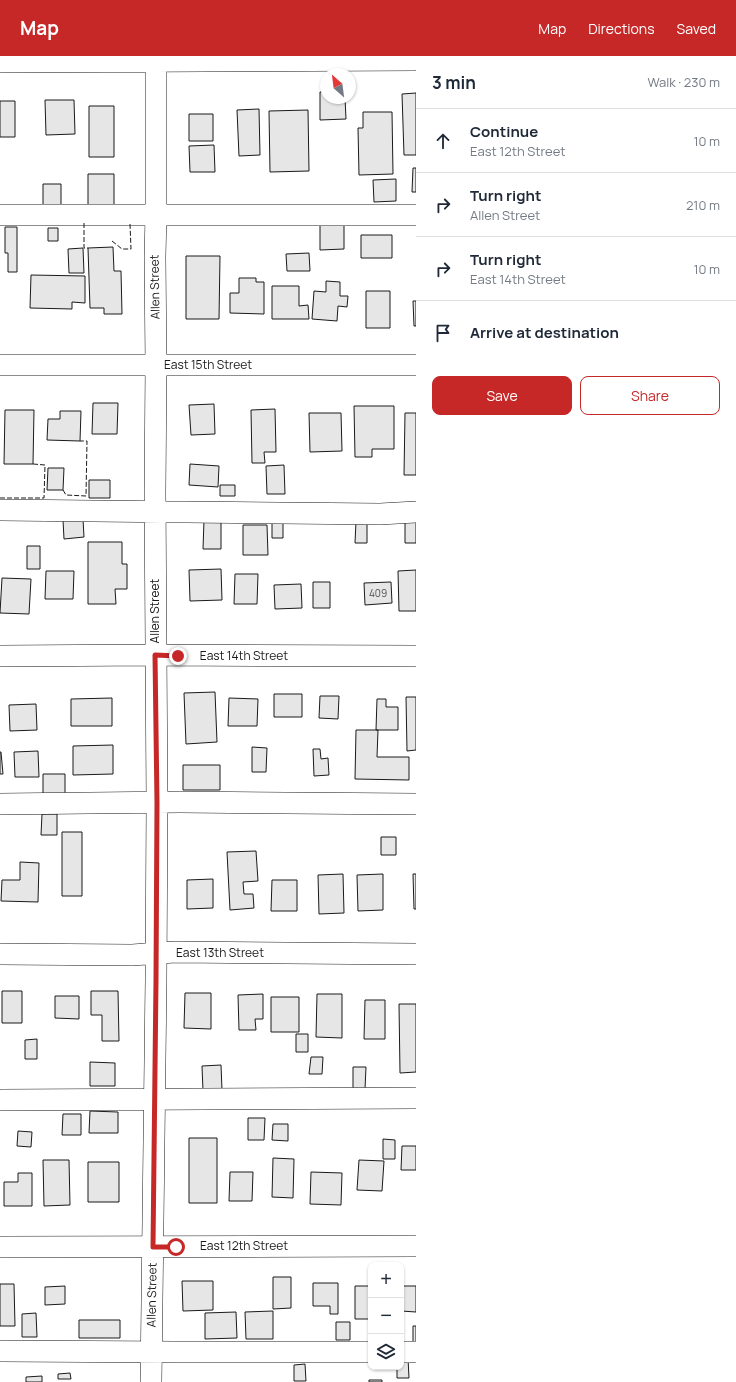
<!DOCTYPE html>
<meta charset="utf-8">
<style>
body{margin:0;font-family:Manrope,sans-serif;background:#f6f6f7;color:#1f2937}
.controls{position:absolute;right:12px;bottom:12px;display:grid;overflow:hidden;border-radius:8px;box-shadow:0 1px 3px #0004}
.controls button{width:36px;height:36px;display:grid;place-items:center;padding:0;border:0;border-bottom:1px solid #e0e1e3;background:#fff;color:#1f2937;font:20px sans-serif}
.compass{position:absolute;left:320px;top:12px;width:36px;height:36px;border-radius:50%;background:#fff;box-shadow:0 1px 3px #0004;rotate:332deg}
.stop{position:absolute;width:12px;height:12px;margin:-9px;border:3px solid #c62828;border-radius:50%;background:#fff}
.stop.end{background:#c62828;border-color:#fff;box-shadow:0 1px 4px #0008}
.list{margin:0;padding:0;list-style:none}
h2{display:flex;justify-content:space-between;align-items:center;height:52px;margin:0;padding:0 16px;font-size:17px}
h2 small{font-size:13px;font-weight:400;color:#747a83}
.list li{display:grid;grid-template-columns:26px 1fr auto;gap:12px;align-items:center;box-sizing:border-box;height:64px;padding:0 16px;border-top:1px solid #e0e1e3}
.list b{display:block;font-size:15px;white-space:nowrap}
.list p{margin:0;font-size:13px;white-space:nowrap;color:#747a83}
.list em{font-size:13px;font-style:normal;color:#747a83}
.actions{display:flex;gap:8px;padding:12px 16px}
.actions a{flex:1;padding:9px 0;border:1px solid #c62828;border-radius:8px;text-align:center;font-size:14px;color:#c62828}
.actions .main{background:#c62828;color:#fff}
.icon{flex:none;width:22px;height:22px;fill:none;stroke:currentColor;stroke-width:2;stroke-linecap:round;stroke-linejoin:round}
.map{position:relative;flex:none;width:416px;height:1326px;overflow:hidden}
header{display:flex;align-items:center;gap:24px;box-sizing:border-box;height:56px;padding:0 20px;background:#c62828;color:#fff}
header strong{font-size:19px}
nav{display:flex;gap:22px;margin-inline-start:auto;font-size:14px}
main{display:flex}
aside{flex:1;background:#fff}
.map>svg:first-child{display:block}
</style>
<header>
<strong>Map</strong>
<nav><a>Map</a><a>Directions</a><a>Saved</a></nav>
</header>
<main>
<div class="map">
<svg width="416" height="1326" viewBox="0 0 416 1326">
<rect width="100%" height="100%" fill="#fff"/>
<path fill="#e6e6e6" stroke="#1a1a1a" d="M320 36H326V42H345L346 63 320 64Z
M416 37V99H404L402 38Z
M45 44H74L75 78 46 79Z
M0 45H15V81H0Z
M89 50H114V101H89Z
M259 53 260 99 239 100 237 54Z
M308 54 309 115 270 116 269 55Z
M363 56H392L393 118 359 119 358 72H363Z
M189 58H213V85H189Z
M214 89 215 116H190L189 90Z
M413 112H416V136H412Z
M88 118H114V150H88Z
M396 123V145L374 146 373 124Z
M43 128H61V149H43Z
M320 169H344V193L320 194Z
M5 171H17V216H8V197H5Z
M48 172H58V185H48Z
M361 179H392V202H361Z
M113 191 114 215H121L122 258H104V252H90L88 192Z
M83 192 84 217H69L68 193Z
M309 197 310 215H287L286 198Z
M186 200H220L219 263H186Z
M31 219 85 220V247L72 246V253L30 252Z
M239 222H256V226H264V258L230 257V237H239Z
M326 225 340 226V240H348L347 251 338 250 337 265 312 263 314 235 326 236Z
M272 230H299V250L308 249 309 263H272Z
M366 235H390V272H366Z
M413 245H416V270H414Z
M93 347H118L117 378H92Z
M214 348 215 378 191 379 189 349Z
M354 350H394V393H372V401H355Z
M275 353 276 396H264L265 407H252L251 354Z
M5 354H34L33 408H4Z
M60 355H81L80 385 47 384 48 363H60Z
M309 357H341L342 395 310 396Z
M405 357H416V419H404Z
M190 408 219 410 218 431 189 429Z
M284 409 285 438H267L266 410Z
M48 412H64L63 434H47Z
M89 424H110V442H89Z
M220 429H235V440H220Z
M83 463 84 481 64 483 63 464Z
M204 464H221V493H203Z
M356 465H367V487H355Z
M272 466H283V482H272Z
M405 466H416V487H405Z
M243 469H267L268 499H243Z
M88 486H122V508H127V533H115L116 548H88Z
M27 490H40V513H27Z
M221 513 222 544 190 545 189 514Z
M416 514V555H399L398 515Z
M46 515H74L73 543H45Z
M235 518H258L257 548H234Z
M2 522 31 523 29 558 0 557Z
M313 526H330V552H313Z
M391 526 392 547 365 549 364 527Z
M301 528 302 552 275 553 274 529Z
M215 636 217 686 186 688 184 637Z
M274 638H302V661H274Z
M320 640H339L338 663 319 662Z
M406 641H416V694L407 695Z
M112 642V670H71V643Z
M229 642 258 643 257 670H228Z
M377 643H386V651H398V674H376Z
M36 648 37 674 10 675 9 649Z
M356 674H378L377 701H409V724L355 723Z
M113 689V718L73 719V690Z
M252 691 267 692 266 716H252Z
M313 693H320L321 703 328 702 329 719 314 720Z
M38 695 39 721H15L14 696Z
M0 696H1L3 718H0Z
M183 709H220V734H183Z
M43 718H65V739H43Z
M42 758H57V779H41Z
M62 776H82V840H62Z
M381 781H396V799H381Z
M256 795 258 825 243 826 244 838H253L254 852 230 854 227 796Z
M20 806 39 807 38 846 1 845 2 824H20Z
M343 818 344 857 319 858 318 819Z
M383 818V854L358 855 357 819Z
M413 818H416V853H414Z
M213 823V852L187 853V824Z
M272 824H297V855H271Z
M2 935H22V967H2Z
M91 935H118L119 985H102V959H91Z
M185 937H211V973L184 972Z
M263 938V963H255L256 974H239L238 939Z
M317 938H342V982L316 981Z
M55 940H79V963L55 962Z
M271 941H299V976H271Z
M365 944H385V983H364Z
M399 948H416V1016L400 1017Z
M296 978H308V996H296Z
M37 983V1003H25V984Z
M311 1001H323L322 1018H309Z
M90 1006 115 1007V1030H90Z
M221 1009 222 1034 203 1035 202 1010Z
M353 1011H366L365 1033H353Z
M90 1055 118 1056V1077H89Z
M63 1058H81V1079H62Z
M248 1062H265L264 1084H248Z
M273 1068H288V1085L272 1084Z
M18 1075 32 1076 31 1091 17 1090Z
M189 1082H217V1147H189Z
M383 1083 395 1084V1103H383Z
M402 1090H416V1114H401Z
M273 1102 294 1103 293 1142 272 1141Z
M43 1104H69L70 1149 44 1150Z
M359 1104 384 1105 382 1135 357 1134Z
M88 1106H119V1146H88Z
M230 1116H253L252 1145H229Z
M311 1116 342 1117 341 1149 310 1148Z
M18 1117H32V1150H4V1126H18Z
M273 1221H291V1252L273 1253Z
M182 1225H213V1254L183 1255Z
M313 1227H338V1258H330V1250H313Z
M0 1228H14L15 1270H0Z
M65 1230V1248L45 1249V1231Z
M355 1230H371V1263H355Z
M401 1230H416V1256L401 1255Z
M273 1255V1283H246L245 1256Z
M236 1256 237 1282 205 1283V1257Z
M36 1257 37 1281H22V1258Z
M79 1264H120V1282H79Z
M336 1266H350V1284H336Z
M413 1270H416V1288H413Z
M408 1302 409 1322H397V1311H401V1303Z
M305 1308 306 1325H294V1309Z
M70 1317 71 1323H58V1318Z
M42 1320V1326H26V1321Z
M369 1324H382V1326H369Z"/>
<g fill="none" stroke-linecap="round" stroke-linejoin="round">
<defs>
<path id="minor" d="M0 6 416 4
M0 159H416
M0 309H416
M0 454 380 458 416 456
M0 600 155 599 416 600
M0 748 180 746 416 748
M0 898 132 899 175 896 416 898
M0 1044 416 1042
M0 1191 416 1190
M0 1295 176 1296H371
M401 1296H416
M151 1326 156 924 157 747 155 436 156 309 155 201 156 158V0"/>
</defs>
<use href="#minor" stroke="#1a1a1a" stroke-width="22"/>
<use href="#minor" stroke="#fff" stroke-width="21"/>
<path stroke="#1a1a1a" stroke-width="1" stroke-dasharray="5 2" stroke-linecap="butt" d="M84 167V192H88
M112 185 122 193H131L130 168
M63 434 66 439 86 440 87 385H80
M0 442H44L45 409 33 408"/>
</g>
<g fill="none" stroke-linecap="round" stroke-linejoin="round">
<path stroke="#c62828" stroke-width="5" d="M176 1191H153L156 924 157 747 155 599 178 600"/>
</g>
<g text-anchor="middle" stroke-width="3" stroke-linejoin="round" paint-order="stroke">
<g font-size="10" fill="#4d4d4d">
<text x="378" y="541">409</text>
</g>
<g font-size="12" fill="#1a1a1a" stroke="#fff">
<text transform="translate(155 231) rotate(-91)" y="4">Allen Street</text>
<text x="208" y="313">East 15th Street</text>
<text transform="translate(155 555) rotate(-90)" y="4">Allen Street</text>
<text x="244" y="604">East 14th Street</text>
<text x="220" y="901">East 13th Street</text>
<text x="244" y="1194">East 12th Street</text>
<text transform="translate(152 1239) rotate(-89)" y="4">Allen Street</text>
</g>
</g>
</svg>
<div class="controls">
<button>+</button>
<button>−</button>
<button><svg class="icon" aria-label="layers" viewBox="0 0 24 24"><path d="M12 4l9 5-9 5-9-5zM3 14l9 5 9-5"/></svg></button>
</div>
<svg class="compass" viewBox="-18 -18 36 36"><path d="M0-13l5 13h-10z" fill="#e53935"/><path d="M0 13l5-13h-10z" fill="#747a83"/></svg>
<div class="stop" style="left:176px;top:1191px"></div>
<div class="stop end" style="left:178px;top:600px"></div>
</div>
<aside>
<h2>3 min<small>Walk · 230 m</small></h2>
<ul class="list">
<li><svg class="icon" aria-label="ahead" viewBox="0 0 24 24"><path d="M12 20V5M6 11l6-6 6 6"/></svg><div><b>Continue</b><p>East 12th Street</p></div><em>10 m</em></li>
<li><svg class="icon" aria-label="right" viewBox="0 0 24 24"><path d="M7 20v-9h11M14 6l5 5-5 5"/></svg><div><b>Turn right</b><p>Allen Street</p></div><em>210 m</em></li>
<li><svg class="icon" aria-label="right" viewBox="0 0 24 24"><path d="M7 20v-9h11M14 6l5 5-5 5"/></svg><div><b>Turn right</b><p>East 14th Street</p></div><em>10 m</em></li>
<li><svg class="icon" aria-label="arrive" viewBox="0 0 24 24"><path d="M6 21V4h12l-3 4 3 4H6"/></svg><div><b>Arrive at destination</b></div></li>
</ul>
<div class="actions"><a class="main">Save</a><a>Share</a></div>
</aside>
</main>
